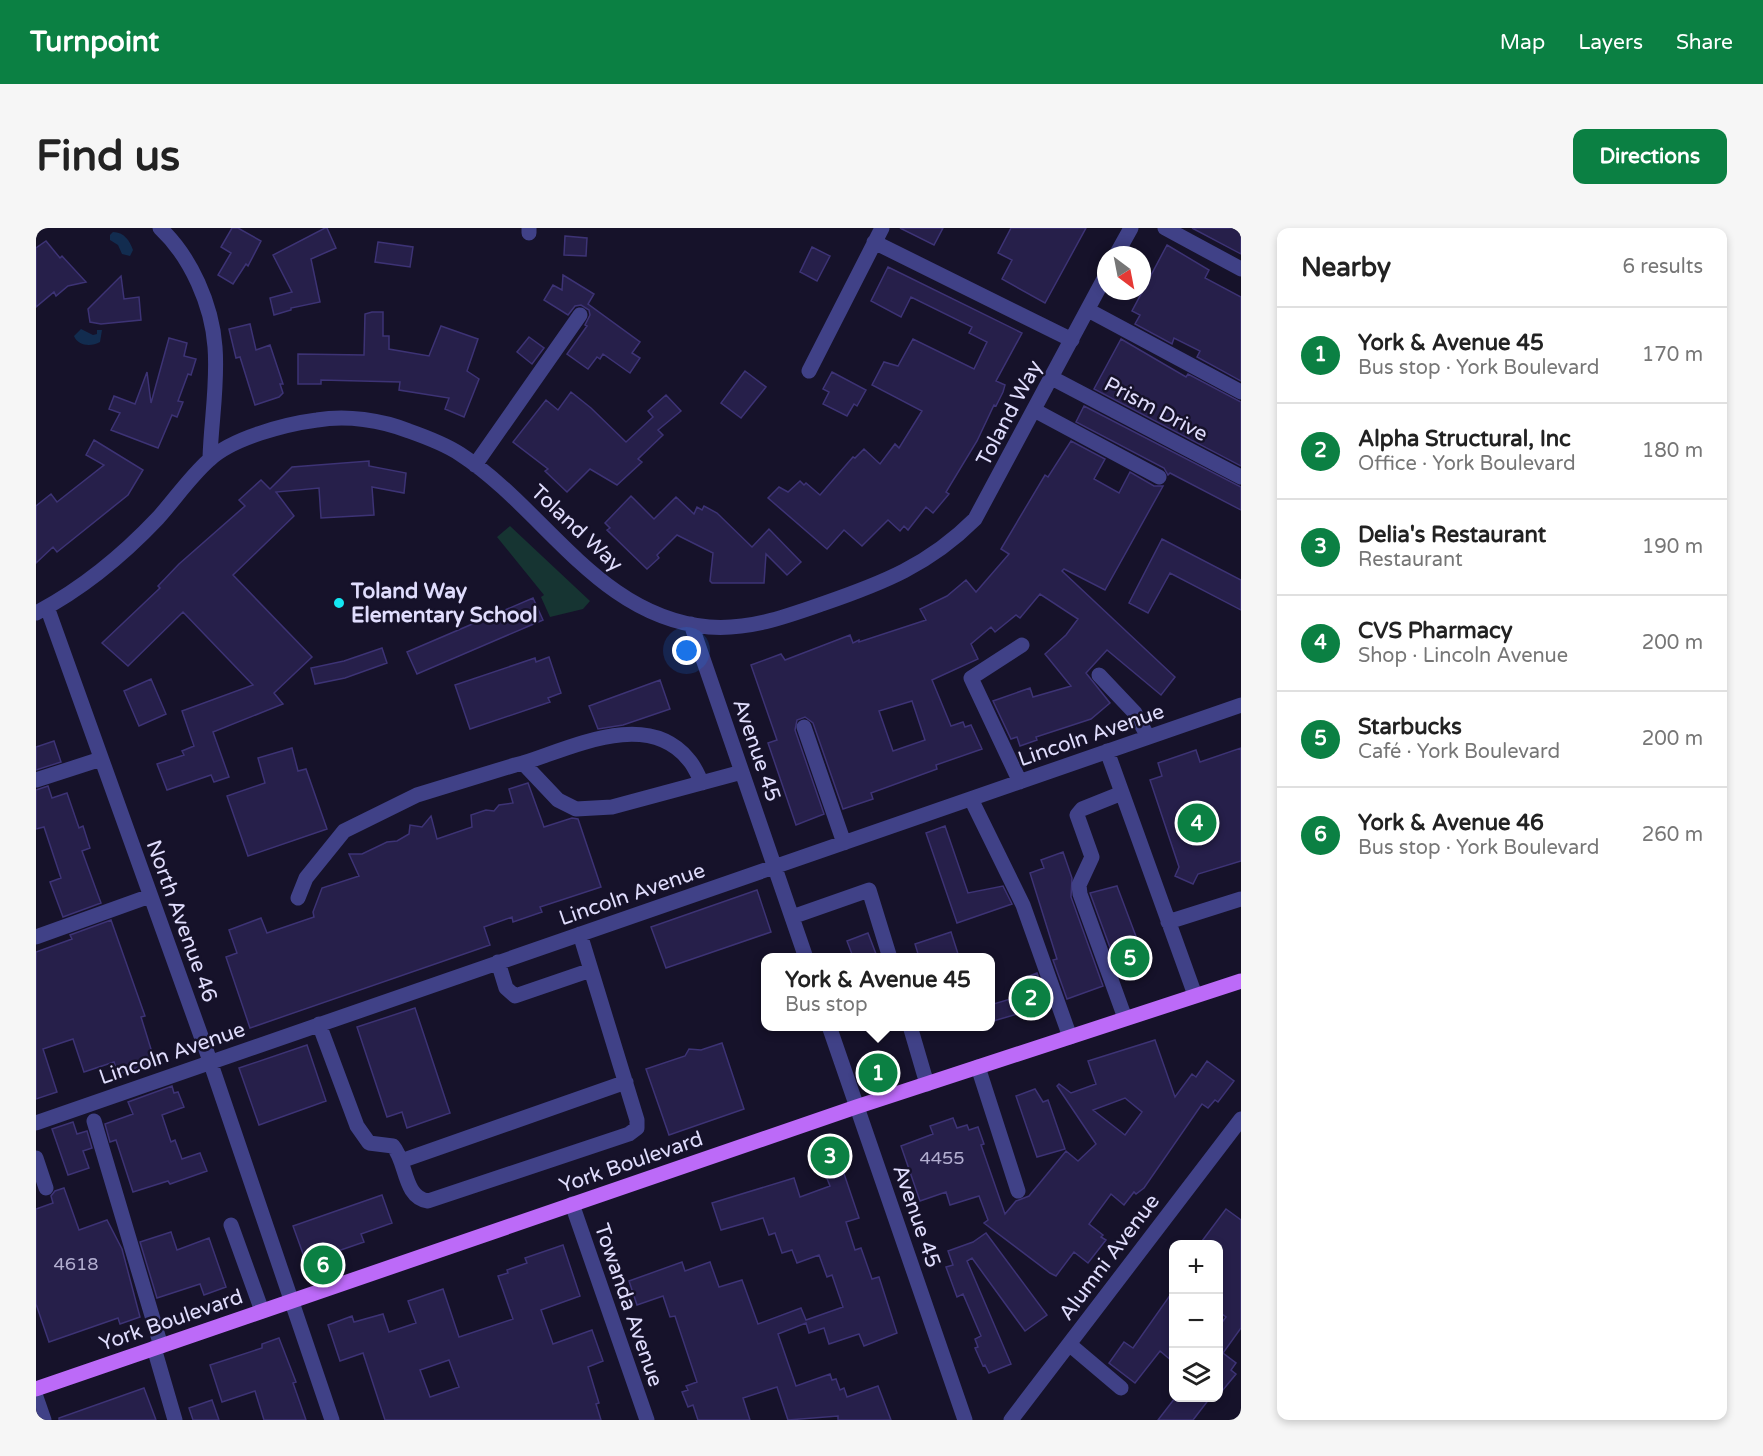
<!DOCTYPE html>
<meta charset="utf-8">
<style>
body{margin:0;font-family:"Varela Round",sans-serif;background:#f6f6f6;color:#222}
.controls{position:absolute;right:18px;bottom:18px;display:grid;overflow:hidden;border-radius:12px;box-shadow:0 3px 9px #0003}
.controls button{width:54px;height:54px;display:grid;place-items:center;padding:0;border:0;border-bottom:2px solid #e0e0e0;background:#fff;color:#222;font:30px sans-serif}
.compass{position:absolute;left:1061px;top:18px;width:54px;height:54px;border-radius:50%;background:#fff;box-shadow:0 3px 9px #0003;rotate:148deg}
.you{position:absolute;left:651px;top:423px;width:21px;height:21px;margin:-15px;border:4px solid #fff;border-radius:50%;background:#1a73e8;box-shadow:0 0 0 9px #1a73e833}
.badge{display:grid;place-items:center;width:39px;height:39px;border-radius:50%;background:#0b8043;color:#fff;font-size:20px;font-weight:700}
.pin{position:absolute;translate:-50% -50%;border:3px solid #fff;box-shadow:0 2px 6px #0006}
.popup{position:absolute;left:725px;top:725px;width:234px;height:78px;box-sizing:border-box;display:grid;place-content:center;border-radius:12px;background:#fff;filter:drop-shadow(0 2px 4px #0005);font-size:20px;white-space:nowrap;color:#767676}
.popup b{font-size:22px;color:#222}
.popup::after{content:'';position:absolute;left:50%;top:100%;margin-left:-12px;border:12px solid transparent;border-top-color:#fff}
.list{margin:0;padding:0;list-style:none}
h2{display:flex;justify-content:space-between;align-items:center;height:78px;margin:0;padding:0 24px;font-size:26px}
h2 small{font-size:20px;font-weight:400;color:#767676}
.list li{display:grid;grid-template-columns:39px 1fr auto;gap:18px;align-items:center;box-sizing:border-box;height:96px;padding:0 24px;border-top:2px solid #e0e0e0}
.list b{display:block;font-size:22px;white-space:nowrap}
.list p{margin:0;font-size:20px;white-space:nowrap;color:#767676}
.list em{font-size:20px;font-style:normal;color:#767676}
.icon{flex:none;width:33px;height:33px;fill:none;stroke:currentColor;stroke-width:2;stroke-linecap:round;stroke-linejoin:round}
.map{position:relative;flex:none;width:1205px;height:1192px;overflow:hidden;border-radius:12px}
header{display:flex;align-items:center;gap:36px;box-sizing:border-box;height:84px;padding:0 30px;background:#0b8043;color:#fff}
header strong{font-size:28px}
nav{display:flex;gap:33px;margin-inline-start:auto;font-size:21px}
.intro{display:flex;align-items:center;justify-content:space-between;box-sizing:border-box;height:144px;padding:0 36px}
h1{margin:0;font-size:42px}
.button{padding:15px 27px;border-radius:12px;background:#0b8043;color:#fff;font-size:21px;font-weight:700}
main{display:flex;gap:36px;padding:0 36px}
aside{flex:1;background:#fff;border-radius:12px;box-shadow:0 3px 9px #0003}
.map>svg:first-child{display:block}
</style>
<header>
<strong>Turnpoint</strong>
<nav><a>Map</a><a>Layers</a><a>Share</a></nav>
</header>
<div class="intro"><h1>Find us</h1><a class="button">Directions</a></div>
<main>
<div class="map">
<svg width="1205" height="1192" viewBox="0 0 1205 1192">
<rect width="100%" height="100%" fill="#16122a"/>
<path fill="#163432" d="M474 298 554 373 547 381 514 389 505 369 508 367 461 309Z"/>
<path fill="#122c4f" d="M77 4C88 4 94 13 97 22L94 28 86 26 82 17 74 12V7Z
M45 101 57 107 61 106V102H66L64 114C55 119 42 118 38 108Z"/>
<path fill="#261f4a" stroke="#3d3375" stroke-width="1.5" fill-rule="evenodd" d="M196 0H202L225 13 212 38 210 36 197 56 182 47 195 25 185 19Z
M289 0H291L300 20 275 31 284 74 255 80V82L238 87 234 70 256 64 237 27Z
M864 0H907L898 17Z
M975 0H1050L1009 75 966 51 976 32 962 25Z
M1156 0H1205V26Z
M529 8 551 10 550 28 528 27Z
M10 13 24 30 26 28 50 54 32 58 20 68 18 64 0 79V20Z
M342 14 377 19 374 39 339 34Z
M1131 17 1173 42 1169 50 1205 69V153L1161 129 1164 123 1138 110 1136 116 1099 96 1104 87 1096 83Z
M776 19 794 28 781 53 764 44Z
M852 39 986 105 960 153 969 157 967 164 960 178 958 177 941 213 910 264 913 266 897 285 890 279 872 302 868 298 864 303 852 292 826 318 808 302 791 321 732 270 743 259 752 264 764 253 768 257 770 255 784 267 817 229 819 230 828 221 844 236 859 216 863 220 886 183 836 157 848 134 862 138 877 111 938 141 951 114 933 105 936 99 875 69 865 89 835 73Z
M527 47 558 66 552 76 604 114 596 125 604 130 594 145 567 126 564 131 561 129 552 141 531 126 551 98 549 97 554 87 553 82 545 77 539 78 532 87 508 72 517 57 526 62Z
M85 48 88 71 103 69 105 92 65 96 54 94 52 81Z
M336 84H347V108H353V121L393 128 405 98 442 111 431 143 443 151 428 189 409 181 413 170 363 162 364 154 285 152V156H262V126L328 127 329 86Z
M214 96 220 122 234 117 247 156H244L247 165 243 169 219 177 204 129 200 130 193 101Z
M493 109 508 120 496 136 481 124Z
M133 110 151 115 148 128 160 131 155 147 152 146 142 173 147 174 141 189 136 187 122 220 75 202 84 185 73 181 78 168 99 176 111 144 115 175Z
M1085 111 1150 149 1152 146 1205 174V238L1058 161Z
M709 143 730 159 705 190 685 175Z
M796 144 830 162 821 178 818 176 811 188 787 176 793 164 787 161Z
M535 164 555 180 590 214 617 189 612 183 630 167 645 183 622 202 627 207 602 231 606 234 581 257 554 241 531 264 509 243 512 241 477 214 510 172 522 182Z
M1048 178 1205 259V282L1134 245 1132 247 1128 240 1040 194Z
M58 212 107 242 92 267 21 324 17 319 0 335V278L15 266 21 274 68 237 50 227Z
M1035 213 1069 231 1058 251 1083 265 1094 244 1118 258H1127L1069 362 1028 341 1026 343 1139 449 1125 467 1071 422 1050 445 1074 475 1055 491 1000 509 1001 512 984 518 981 509 975 511 957 473 994 460 997 469 1035 458 1009 426 1030 407 1042 391 1004 366 984 390 980 387 959 404 955 399 935 416 942 431 896 452 915 498 927 494 929 499 935 497 946 521 900 537 901 541 835 565 837 571 807 581 777 495 769 489 761 492 759 502 788 586 760 597 732 515 741 512 715 437 745 426 749 432 814 407 817 415 823 412V414L890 392 884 381 911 368 930 352 940 364 973 326 965 321 1009 247 1012 249ZM876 473 889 512 857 523 843 483Z
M333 233V238L370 245 368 265 336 259 338 287 285 290 283 260 240 264 258 288 197 347 276 429 238 465 247 476 177 504 193 549 178 554 175 547 131 562 121 536 148 527 146 523 158 518 146 483 217 457 147 384 92 438 66 415 124 360 122 358 143 336 209 278 203 272 225 252 234 261 256 239Z
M595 268 618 291 640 269 658 286 661 279 666 282 668 278 681 285 716 319 733 301 765 334 751 347 730 326 728 355H676L674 353 677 325 641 307 621 327 623 330 611 341 571 302 574 300 569 295Z
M1126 311 1205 352V382L1134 345 1112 385 1093 375Z
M497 370 507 392 381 446 371 424Z
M346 420 351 435 309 450 279 456 275 440 308 433Z
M513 429 525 465 512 470 514 474 434 501 419 457 499 430 500 434Z
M115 451 130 486 103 498 88 463Z
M624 452 634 481 587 497 562 501 553 478Z
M18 513 25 534 0 542V519Z
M256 520 262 543 270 541 291 601 212 628 191 568 229 555 222 530Z
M1205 520V633L1162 646 1157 656 1139 648 1143 639 1114 552 1126 548 1122 535 1160 522 1164 534Z
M492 555 508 599 536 590 542 591 565 659 504 679 506 684 477 694 476 689 448 699 454 717 214 800 190 729 201 725 193 702 225 690 231 705 278 689 277 684 286 660 323 648 313 626H326L351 614 361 613 373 606 374 597 386 599 395 588 401 611 436 599 435 587 450 582 458 583 463 577 477 575 473 561Z
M12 558 16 570 31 565 43 600 47 598 54 620 46 623 65 675 27 689 14 654 25 650 8 599 0 601V562Z
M909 598 932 665 967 658 976 676 921 695 890 605Z
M1027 624 1036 650 1035 669 1067 758 1031 771 1017 732 1021 731 994 645 1008 640 1005 632Z
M1081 658 1110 735 1083 744 1054 665Z
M721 662 735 704 630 740 615 699Z
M75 692 109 788 105 789 119 834 82 846 78 834 48 844 37 811 7 821 21 864 0 871V724L36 711 34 707Z
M915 704 923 729H883L879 716Z
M832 705 840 726 817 729 811 713Z
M1001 745 1012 777 954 794V777L988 767 983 752Z
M379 780 414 885 371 900 366 884 351 889 321 799Z
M1119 812 1139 869 1156 846 1160 849 1171 833 1198 853 1182 874 1179 872 1172 880 1166 876 1108 960 1100 966 1098 964 1088 977 1075 966 1053 996 1067 1007 1065 1009 1070 1012 1052 1035 1038 1024 1020 1048 1014 1045 948 995 952 992 943 968 914 977 910 964 884 973 865 918 897 906 894 898 917 890 921 900 931 897 933 902 942 899 948 916 945 917 969 986 980 973 993 968 1030 923 1042 933 1060 916 1021 858 1023 856 1035 865 1060 856 1052 833ZM1089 870 1106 884 1089 907 1057 882Z
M686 815 708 881 633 907 610 841 649 828 653 821 665 822Z
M271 817 290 873 223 897 203 840Z
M136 858 138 865 142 864 148 879 126 887 135 914 139 912 146 931 164 925 171 943 134 956 132 953 97 964 80 912 74 914 69 896 97 886 92 874Z
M999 861 1007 874 1012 872 1029 921 1001 929 980 868Z
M37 894 41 906 51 903 56 920 47 923 53 940 32 947 16 901Z
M799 919 823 990 810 994 819 1022 825 1020 836 1051 843 1049 861 1105 828 1118 823 1106 793 1116 788 1100 773 1105 770 1095 742 1106 760 1158 794 1146 796 1152 800 1151 804 1162 808 1160 811 1169 842 1158 855 1192H802V1188L752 1192 741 1159 707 1170 714 1192H662L657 1177 652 1179 646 1164 652 1162 650 1158 661 1154 639 1088 634 1089 627 1068 601 1077 593 1053 646 1034 649 1043 674 1034 683 1059 706 1052 722 1096 765 1080 770 1092 807 1079 796 1047 791 1049 783 1027 761 1035 756 1022 746 1025 739 1005 733 1007 727 990 685 1002 676 975 758 950 764 969 794 958 782 928Z
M28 960 43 1002 71 992 86 1021 104 1089 84 1096 82 1090 13 1114 0 1076V981L17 975 15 968 19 963Z
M346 967 356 995 325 1006 328 1014 270 1034 257 998Z
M1190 981 1205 992V1100L1187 1125 1200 1135 1195 1142 1200 1146 1182 1168V1100L1190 1089 1182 1083V1017H1163Z
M135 1004 141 1022 173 1010 190 1059 168 1067 164 1056 121 1070 104 1014Z
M950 1005 1011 1087 989 1103 936 1030 931 1033 975 1136 953 1145 949 1137 947 1138 939 1120 942 1119 939 1111 945 1108 927 1066 921 1069 910 1039 917 1037 912 1023 937 1014Z
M527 1017 544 1068 505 1082 517 1116 556 1102 567 1133 552 1139 563 1175 560 1176 565 1192H349L327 1125 304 1133 292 1097 316 1088 318 1094 347 1086 353 1104 380 1095 372 1073 407 1061 423 1109 477 1091 462 1048 472 1045 471 1042 491 1035 489 1030ZM413 1132 423 1159 394 1169 384 1142Z
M1137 1063V1134L1124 1123 1099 1155 1073 1135 1088 1114 1097 1120Z
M243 1110 260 1154 257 1155 270 1192H228L219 1163 186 1174 174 1137 226 1120V1116Z
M108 1160 120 1192H23V1190Z
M1139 1170H1174L1157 1192H1122Z
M176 1172 183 1192H157L153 1180Z"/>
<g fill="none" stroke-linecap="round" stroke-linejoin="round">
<path stroke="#404187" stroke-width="15" d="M124 0C155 29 176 77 179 119 182 156 175 194 174 230
M493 0V5
M1129 0 1205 41
M838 14 1036 112
M1080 27 1095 0
M1052 82 1205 164
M773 143 846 0
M1016 150 1205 249
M998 182 1123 249
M439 237 544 87
M11 379 174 833 296 1192
M0 385C46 361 87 327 122 290 139 271 154 249 173 232 196 210 250 196 281 192 311 187 345 192 373 203 390 209 409 216 424 226 509 281 562 389 673 399 713 402 749 389 786 376 847 355 893 337 939 291L1070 47
M655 396 770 730
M1063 447 1099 485 1112 509
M768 499 808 615
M1071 523 1159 767
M487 535C535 520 611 481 652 531 658 537 662 547 666 555
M0 552 65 531
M984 554 935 450 986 417
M1086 565 1046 581 1041 587 1056 629 1043 657 1044 666 1089 790
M935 571 987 677 1034 809
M262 670 270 650 308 603 381 567 479 537 487 535 522 572 540 581 576 579 706 544
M756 689 833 662 854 730
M1132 694 1205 671
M0 709 114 668
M462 734 470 760 479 768 555 742
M283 796 321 898 333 915 357 918C371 934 367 969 392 973L593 906 601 900V892L544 706
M793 798 929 1192
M874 798 891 856
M942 839 982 963
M58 893 125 1118
M0 895 1205 477
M0 930 10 960
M365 933 590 854
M536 976 611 1192
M195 997 226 1083
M1033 1116 1085 1160
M118 1120 139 1192
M0 1169 8 1192
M975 1192 1205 891"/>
<path stroke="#bc6af8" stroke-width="15" d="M0 1161 820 879 1205 753"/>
</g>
<circle fill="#14e7f3" stroke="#16122a" stroke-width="2" cx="303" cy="375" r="6"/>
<g text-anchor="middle" stroke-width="5" stroke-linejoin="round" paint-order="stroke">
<g font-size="18" fill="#b2aed0">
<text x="906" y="936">4455</text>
<text x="40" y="1042">4618</text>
</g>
<g font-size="21" fill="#e0ddfd" stroke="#16122a">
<text transform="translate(1120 181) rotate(28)" y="7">Prism Drive</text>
<text transform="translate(973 185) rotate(-62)" y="7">Toland Way</text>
<text transform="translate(541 300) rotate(43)" y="7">Toland Way</text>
<text transform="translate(1055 507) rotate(-19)" y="7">Lincoln Avenue</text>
<text transform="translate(721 522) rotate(71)" y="7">Avenue 45</text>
<text transform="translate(596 666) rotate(-19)" y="7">Lincoln Avenue</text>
<text transform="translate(146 693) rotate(70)" y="7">North Avenue 46</text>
<text transform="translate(136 825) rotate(-19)" y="7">Lincoln Avenue</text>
<text transform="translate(595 934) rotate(-19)" y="7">York Boulevard</text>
<text transform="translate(881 988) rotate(71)" y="7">Avenue 45</text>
<text transform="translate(1073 1029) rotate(-53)" y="7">Alumni Avenue</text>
<text transform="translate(593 1077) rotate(71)" y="7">Towanda Avenue</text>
<text transform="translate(135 1092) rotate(-19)" y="7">York Boulevard</text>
</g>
<g font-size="21" font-weight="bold" fill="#e0ddfd" stroke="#16122a" text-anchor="start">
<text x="315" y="370">Toland Way<tspan x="315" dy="24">Elementary School</tspan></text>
</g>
</g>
</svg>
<div class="controls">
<button>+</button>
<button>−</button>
<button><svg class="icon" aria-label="layers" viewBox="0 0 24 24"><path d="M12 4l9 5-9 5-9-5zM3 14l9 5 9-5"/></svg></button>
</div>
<svg class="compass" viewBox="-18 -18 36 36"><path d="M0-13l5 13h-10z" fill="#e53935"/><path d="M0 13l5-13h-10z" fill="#767676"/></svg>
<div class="you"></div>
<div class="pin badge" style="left:842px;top:845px">1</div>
<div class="popup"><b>York &amp; Avenue 45</b>Bus stop</div>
<div class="pin badge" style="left:995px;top:770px">2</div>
<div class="pin badge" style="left:794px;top:928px">3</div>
<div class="pin badge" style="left:1161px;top:595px">4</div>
<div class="pin badge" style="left:1094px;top:730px">5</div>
<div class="pin badge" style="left:287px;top:1037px">6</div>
</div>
<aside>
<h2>Nearby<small>6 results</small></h2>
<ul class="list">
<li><span class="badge">1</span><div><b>York &amp; Avenue 45</b><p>Bus stop · York Boulevard</p></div><em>170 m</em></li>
<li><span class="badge">2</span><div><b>Alpha Structural, Inc</b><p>Office · York Boulevard</p></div><em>180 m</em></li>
<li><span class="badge">3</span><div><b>Delia's Restaurant</b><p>Restaurant</p></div><em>190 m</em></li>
<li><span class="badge">4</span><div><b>CVS Pharmacy</b><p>Shop · Lincoln Avenue</p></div><em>200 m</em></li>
<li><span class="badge">5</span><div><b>Starbucks</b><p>Café · York Boulevard</p></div><em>200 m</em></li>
<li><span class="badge">6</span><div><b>York &amp; Avenue 46</b><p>Bus stop · York Boulevard</p></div><em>260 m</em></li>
</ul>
</aside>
</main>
